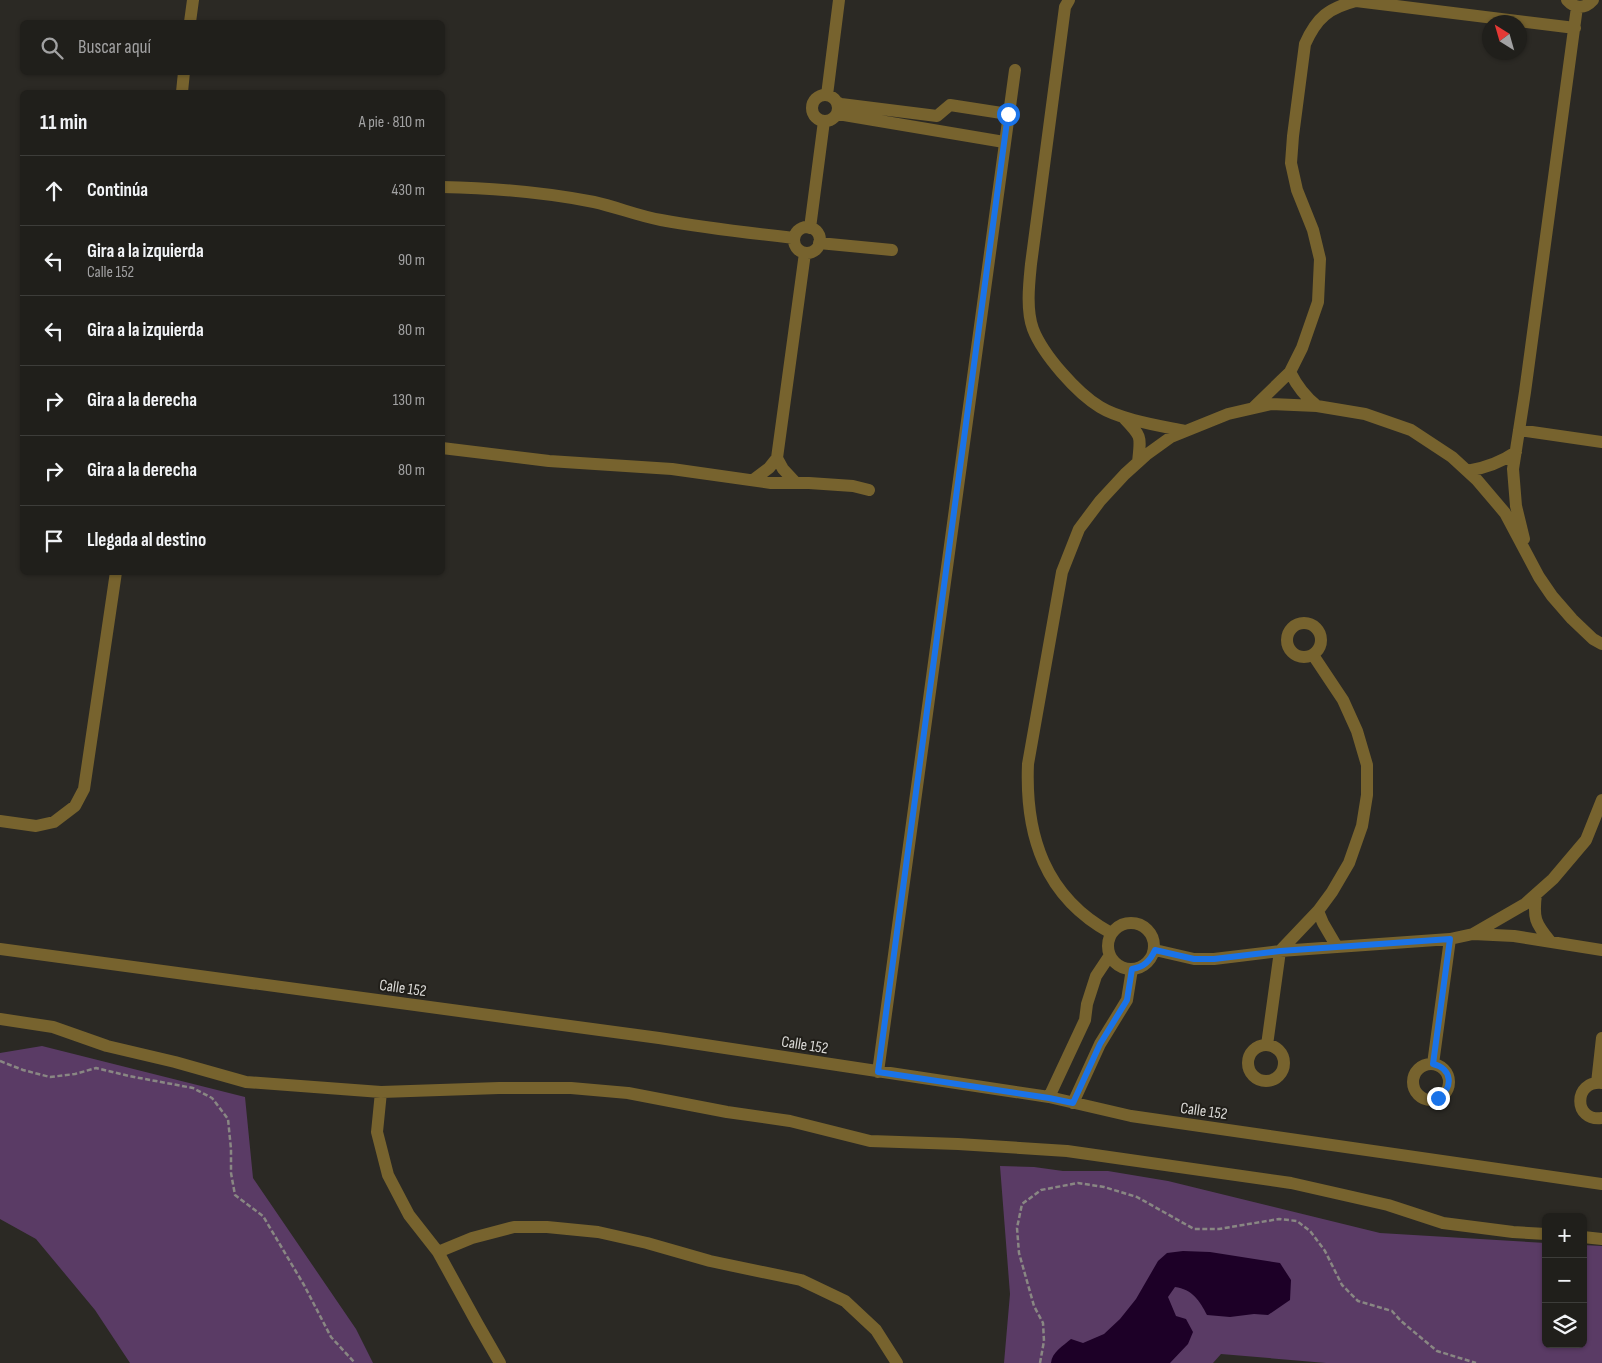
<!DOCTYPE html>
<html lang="es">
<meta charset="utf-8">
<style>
body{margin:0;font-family:"Sofia Sans Condensed",sans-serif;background:#282724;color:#f1f3f6}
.controls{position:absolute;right:15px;bottom:15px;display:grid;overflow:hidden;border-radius:8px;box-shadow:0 1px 4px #0004}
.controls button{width:45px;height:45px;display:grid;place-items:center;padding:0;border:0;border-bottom:1px solid #3d3d3a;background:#201f1b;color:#f1f3f6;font:25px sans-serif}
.compass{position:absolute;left:1482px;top:15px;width:45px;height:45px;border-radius:50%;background:#201f1b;box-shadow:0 1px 4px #0004;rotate:323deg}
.stop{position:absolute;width:15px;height:15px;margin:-11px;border:4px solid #1a73e8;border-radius:50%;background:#fff}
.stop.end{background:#1a73e8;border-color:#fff;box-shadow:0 1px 5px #0008}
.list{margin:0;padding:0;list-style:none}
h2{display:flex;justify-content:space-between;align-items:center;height:65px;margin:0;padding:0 20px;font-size:21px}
h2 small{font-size:16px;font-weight:400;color:#a2a2a3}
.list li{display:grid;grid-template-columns:32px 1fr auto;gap:15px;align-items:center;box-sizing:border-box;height:70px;padding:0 20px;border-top:1px solid #3d3d3a}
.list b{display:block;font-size:19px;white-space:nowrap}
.list p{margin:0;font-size:16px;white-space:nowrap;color:#a2a2a3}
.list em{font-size:16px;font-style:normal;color:#a2a2a3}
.icon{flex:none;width:28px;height:28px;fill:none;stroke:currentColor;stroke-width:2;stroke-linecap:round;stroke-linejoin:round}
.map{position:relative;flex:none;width:1602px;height:1363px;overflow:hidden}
.search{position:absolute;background:#201f1b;box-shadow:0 1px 4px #0004;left:20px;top:20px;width:425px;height:55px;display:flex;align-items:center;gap:12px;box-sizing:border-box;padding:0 18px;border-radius:8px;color:#a2a2a3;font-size:19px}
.panel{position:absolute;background:#201f1b;box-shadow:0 1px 4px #0004;left:20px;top:90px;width:425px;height:485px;border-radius:8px}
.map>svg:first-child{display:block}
</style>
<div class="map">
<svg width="1602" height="1363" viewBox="0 0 1602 1363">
<rect width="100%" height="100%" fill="#2b2924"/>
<path fill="#5a3b65" d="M42 1046 245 1097 253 1178 356 1329 373 1363H130L95 1310 36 1239 0 1219V1053Z
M1000 1166 1034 1167 1063 1171H1108L1168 1181 1380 1233 1546 1243V1344H1583V1245L1602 1246V1363H1326L1221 1354 1213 1363H1004L1010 1294Z"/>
<path fill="#1d0027" d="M1183 1251 1210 1252 1280 1263 1291 1280 1290 1300 1268 1315 1254 1314 1230 1317 1207 1315C1200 1301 1192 1289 1175 1287L1168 1297 1176 1316 1186 1319 1193 1332 1188 1344 1170 1363H1051C1052 1352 1063 1346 1071 1339L1083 1343 1104 1334 1120 1319 1136 1299 1158 1261 1167 1253Z"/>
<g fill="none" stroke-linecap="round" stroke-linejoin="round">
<path stroke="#898783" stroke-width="2.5" stroke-dasharray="5 2.5" stroke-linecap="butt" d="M0 1061 23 1070 50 1077 75 1074 96 1068 129 1076 193 1088 212 1098 228 1119 231 1149V1173L235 1195 263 1216 304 1285 331 1337 355 1363
M1040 1363 1044 1341 1043 1323 1034 1306 1019 1253 1017 1228 1022 1204 1041 1190 1078 1183 1104 1187 1137 1197 1194 1229H1219L1279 1219 1297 1221 1310 1231 1325 1251 1342 1285 1358 1301 1392 1311 1401 1321 1437 1351 1476 1363"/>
<path stroke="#77632e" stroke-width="12" d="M1069 0 1065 7 1031 264C1029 284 1026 310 1033 329 1043 355 1077 393 1100 407 1121 420 1161 426 1185 431
M1567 0C1575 9 1585 9 1593 0
M190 22 193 0
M182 92 184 72
M827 95 839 0
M812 108a13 13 0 1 1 26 0a13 13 0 1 1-26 0Z
M837 102 841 104 937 116 950 105 1008 114
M836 115H844L1004 142
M442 187C494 188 544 192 594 202 617 207 638 216 661 220 705 228 749 233 794 238
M794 240a13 13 0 1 1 26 0a13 13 0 1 1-26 0Z
M810 228 824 121
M819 243 892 250
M1290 372C1297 386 1304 396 1317 406
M1254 407 1290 372 1302 348 1318 302 1320 259 1313 230 1297 190 1291 163 1293 136 1305 44C1317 17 1329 8 1356 1L1575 28
M1123 417C1142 437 1141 435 1138 462
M1519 430 1602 442
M442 448 549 461 672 469 771 483H809L853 486 869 490
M777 458 783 469 796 483
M1467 471C1486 468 1500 463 1516 452
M753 480 769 468 777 458 805 253
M1524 539 1516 506 1513 469 1525 392 1577 7
M1287 640a17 17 0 1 1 34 0a17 17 0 1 1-34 0Z
M0 821 36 826 54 822 75 806 84 789 116 572
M1536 894C1533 918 1535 923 1550 941
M1318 911 1323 923 1337 947
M1108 946a23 23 0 1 1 46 0a23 23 0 1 1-46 0Z
M1111 933C1045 897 1025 836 1028 764L1062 572 1079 529 1100 501 1125 474 1146 455 1171 437 1228 414 1271 404 1317 406 1365 414 1411 430 1452 457 1477 480 1505 513 1539 577 1552 596 1572 619 1593 639 1602 644
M1473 934 1525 904 1553 879 1586 840 1602 800
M0 949 659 1038 1049 1097 1131 1116 1602 1184
M1155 950 1194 959H1214L1280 951 1450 939 1473 934 1514 936 1602 950
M0 1019 53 1027 107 1046 175 1062 246 1082 381 1092 499 1088H571L628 1093 727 1112 790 1121 870 1141 958 1144 1067 1151 1291 1183 1388 1205 1443 1223 1513 1232 1546 1234
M1267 1045 1280 951 1318 911 1332 892 1349 863 1362 826 1367 795V765L1357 731 1343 700 1313 655
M1248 1063a18 18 0 1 1 36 0a18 18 0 1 1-36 0Z
M1433 1064 1450 939
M1413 1082a18 18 0 1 1 36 0a18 18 0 1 1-36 0Z
M878 1072 1015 70
M1597 1083 1602 1038
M1602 1083C1573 1080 1573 1122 1602 1118
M381 1092 377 1132 388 1175 409 1215 438 1252 477 1323 500 1363
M1049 1097 1085 1020 1087 1004 1096 976 1110 955
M1073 1103 1100 1044 1127 1000 1132 969
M1583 1237 1602 1239
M438 1252 472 1238 514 1227H547L598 1232 647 1243 710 1261 801 1280 845 1301 876 1330 897 1363"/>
</g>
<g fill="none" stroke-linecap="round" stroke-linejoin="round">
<path stroke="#1a73e8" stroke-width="6" d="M1008 114 878 1072 1049 1098 1073 1103 1100 1044 1127 1000 1132 969C1144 967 1150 961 1155 950L1194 959H1214L1280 951 1450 939 1433 1064C1452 1068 1454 1088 1438 1098"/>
</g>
<g text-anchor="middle" stroke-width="4" stroke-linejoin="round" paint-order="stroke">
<g font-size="16" fill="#dbdad7" stroke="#211f1a">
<text transform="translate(403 987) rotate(8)" y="6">Calle 152</text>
<text transform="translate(805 1044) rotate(9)" y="6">Calle 152</text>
<text transform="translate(1204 1110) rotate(8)" y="6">Calle 152</text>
</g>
</g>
</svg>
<div class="controls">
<button>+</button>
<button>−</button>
<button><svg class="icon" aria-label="layers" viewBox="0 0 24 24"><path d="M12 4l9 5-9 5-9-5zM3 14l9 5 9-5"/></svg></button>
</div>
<svg class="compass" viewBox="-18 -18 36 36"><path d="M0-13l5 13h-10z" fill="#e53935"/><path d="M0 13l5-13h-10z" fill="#a2a2a3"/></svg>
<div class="stop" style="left:1008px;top:114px"></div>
<div class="stop end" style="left:1438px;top:1098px"></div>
<div class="search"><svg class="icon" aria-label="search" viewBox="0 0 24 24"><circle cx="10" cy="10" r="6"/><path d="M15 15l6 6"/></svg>Buscar aquí</div>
<section class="panel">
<h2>11 min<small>A pie · 810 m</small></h2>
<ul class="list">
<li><svg class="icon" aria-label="ahead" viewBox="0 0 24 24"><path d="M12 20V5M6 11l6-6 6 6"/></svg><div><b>Continúa</b></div><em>430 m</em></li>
<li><svg class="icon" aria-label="left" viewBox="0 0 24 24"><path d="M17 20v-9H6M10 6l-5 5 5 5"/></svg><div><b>Gira a la izquierda</b><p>Calle 152</p></div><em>90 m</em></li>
<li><svg class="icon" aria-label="left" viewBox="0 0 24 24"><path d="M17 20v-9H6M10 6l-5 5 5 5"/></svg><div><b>Gira a la izquierda</b></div><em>80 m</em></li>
<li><svg class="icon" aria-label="right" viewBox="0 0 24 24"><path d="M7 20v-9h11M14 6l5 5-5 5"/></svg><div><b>Gira a la derecha</b></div><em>130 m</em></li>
<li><svg class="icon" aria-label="right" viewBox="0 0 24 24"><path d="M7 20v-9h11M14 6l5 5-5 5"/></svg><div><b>Gira a la derecha</b></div><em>80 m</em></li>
<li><svg class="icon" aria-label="arrive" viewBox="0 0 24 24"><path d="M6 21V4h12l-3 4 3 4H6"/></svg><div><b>Llegada al destino</b></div></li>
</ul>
</section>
</div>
